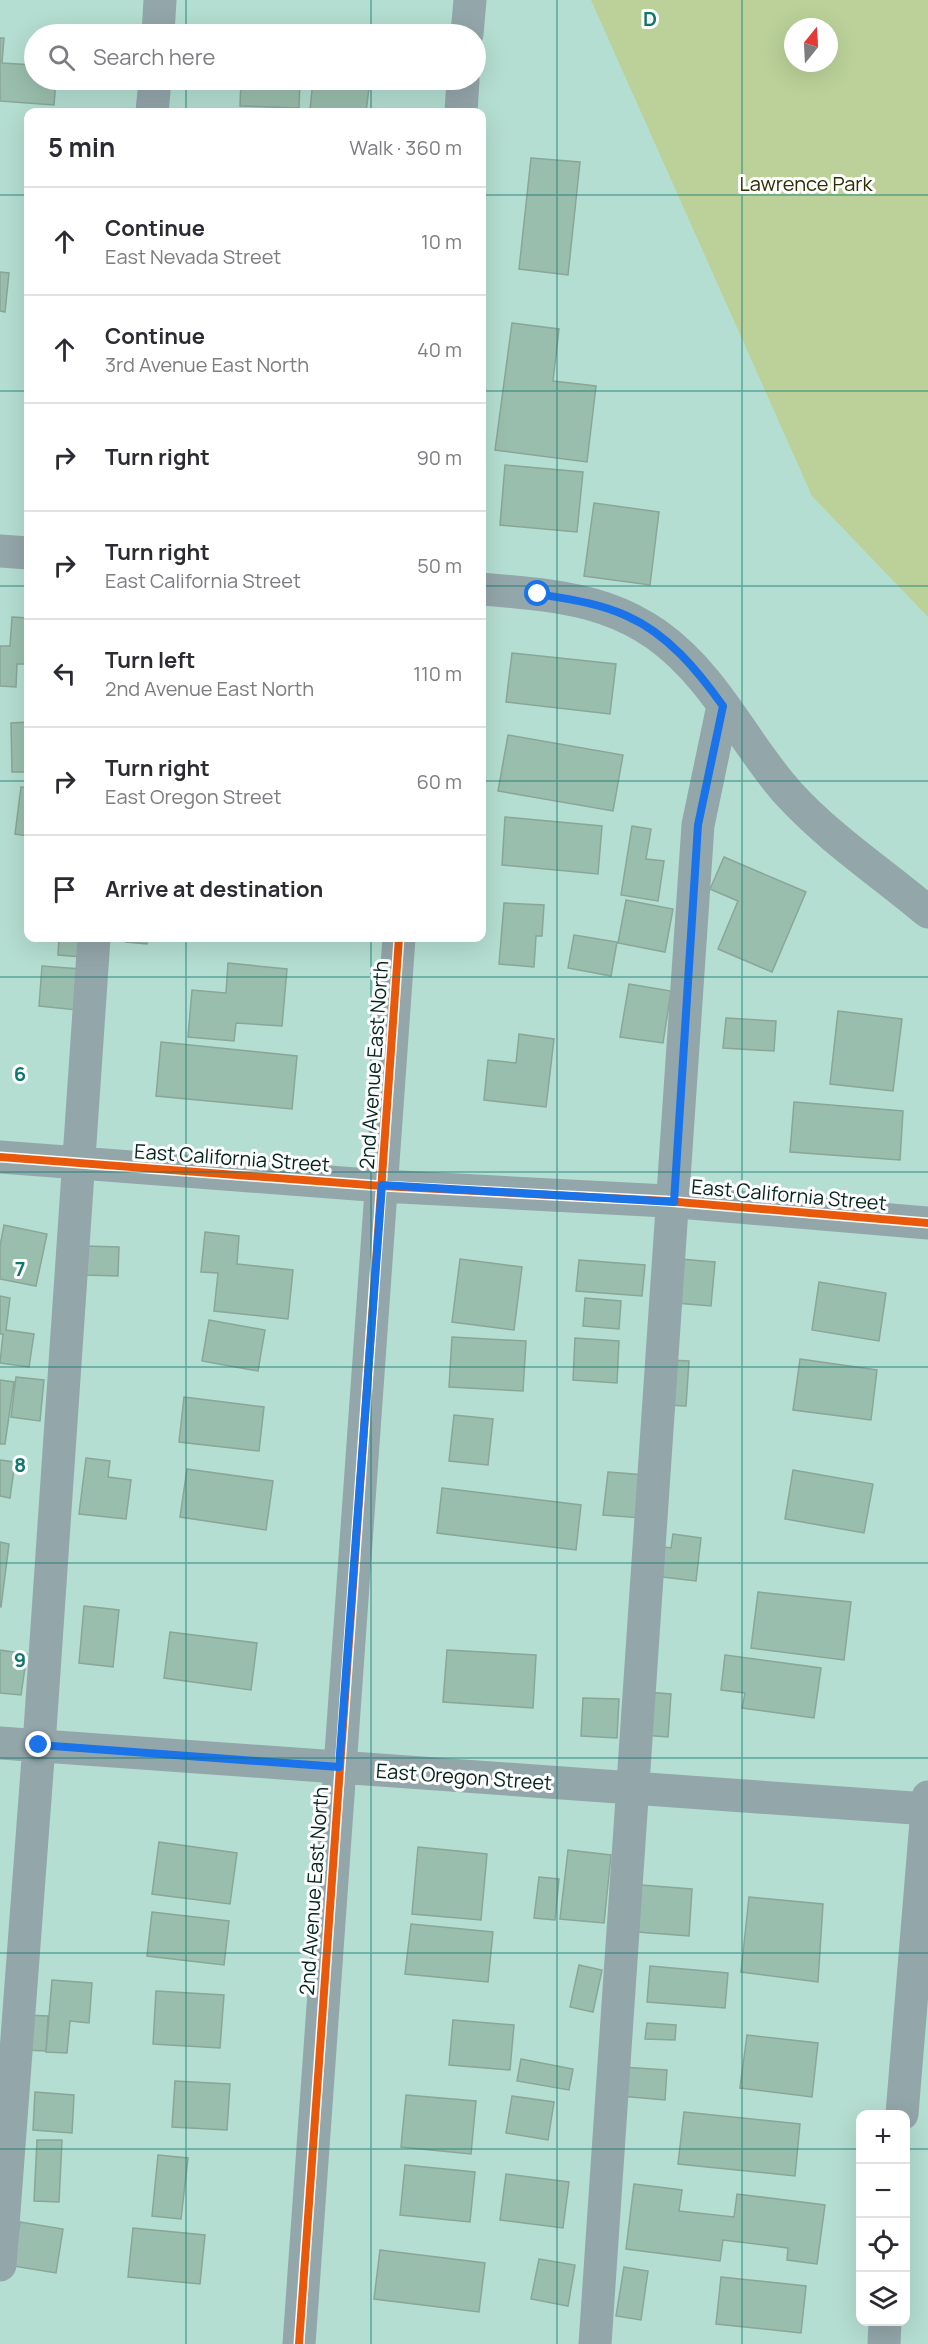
<!DOCTYPE html>
<meta charset="utf-8">
<style>
body{margin:0;font-family:Manrope,sans-serif;background:#f2f2f3;color:#2b2b33}
.controls{position:absolute;right:18px;bottom:18px;display:grid;overflow:hidden;border-radius:12px;box-shadow:0 6px 24px #0002}
.controls button{width:54px;height:54px;display:grid;place-items:center;padding:0;border:0;border-bottom:2px solid #e1e1e2;background:#fff;color:#2b2b33;font:30px sans-serif}
.compass{position:absolute;left:784px;top:18px;width:54px;height:54px;border-radius:50%;background:#fff;box-shadow:0 6px 24px #0002;rotate:18deg}
.stop{position:absolute;width:18px;height:18px;margin:-14px;border:4px solid #1a73e8;border-radius:50%;background:#fff}
.stop.end{background:#1a73e8;border-color:#fff;box-shadow:0 2px 6px #0008}
.list{margin:0;padding:0;list-style:none}
h2{display:flex;justify-content:space-between;align-items:center;height:78px;margin:0;padding:0 24px;font-size:26px}
h2 small{font-size:20px;font-weight:400;color:#7c7c81}
.list li{display:grid;grid-template-columns:39px 1fr auto;gap:18px;align-items:center;box-sizing:border-box;height:108px;padding:0 24px;border-top:2px solid #e1e1e2}
.list b{display:block;font-size:22px;white-space:nowrap}
.list p{margin:0;font-size:20px;white-space:nowrap;color:#7c7c81}
.list em{font-size:20px;font-style:normal;color:#7c7c81}
.icon{flex:none;width:33px;height:33px;fill:none;stroke:currentColor;stroke-width:2;stroke-linecap:round;stroke-linejoin:round}
.map{position:relative;flex:none;width:928px;height:2344px;overflow:hidden}
.search{position:absolute;background:#fff;box-shadow:0 6px 24px #0002;left:24px;top:24px;width:462px;height:66px;display:flex;align-items:center;gap:15px;box-sizing:border-box;padding:0 21px;border-radius:33px;color:#7c7c81;font-size:22px}
.panel{position:absolute;background:#fff;box-shadow:0 6px 24px #0002;left:24px;top:108px;width:462px;height:834px;border-radius:12px}
.map>svg:first-child{display:block}
</style>
<div class="map">
<svg width="928" height="2344" viewBox="0 0 928 2344">
<rect width="100%" height="100%" fill="#b4ded1"/>
<path fill="#bbd199" fill-rule="evenodd" d="M591 0H928V617L812 496ZM793 27H829V63H793Z"/>
<path fill="#9abead" stroke="#89a698" stroke-width="1.5" d="M0 38H4L2 63 34 65V80H56L54 105 0 101Z
M241 80H300L299 108 240 106Z
M313 80H370L366 112 310 110Z
M531 158 580 162 568 275 519 269Z
M0 272 9 273 5 312 0 311Z
M512 323 559 329 553 381 596 386 587 462 495 450Z
M505 465 583 472 577 532 500 525Z
M594 503 659 512 650 585 584 576Z
M12 617 28 618V664H17L16 687 0 686V646H10Z
M512 653 616 664 610 714 506 702Z
M28 722V772H12L11 723Z
M508 735 623 755 613 811 498 791Z
M21 787 28 788V836L15 834Z
M505 817 602 826 598 874 502 865Z
M632 826 651 829 646 859 664 861 658 901 621 895Z
M724 857 806 892 772 972 718 949 738 901 710 889Z
M626 900 673 909 665 952 618 943Z
M504 903 544 905 542 936H536L534 967 499 964Z
M574 935 617 942 611 976 568 968Z
M59 938H84L82 957 58 955Z
M126 938H147V944L126 942Z
M261 938H304V941Z
M228 963 287 969 282 1026 236 1023 234 1041 188 1037 192 990 226 993Z
M42 966 81 969 77 1010 39 1006Z
M629 984 671 991 663 1043 620 1037Z
M838 1011 902 1019 893 1091 830 1084Z
M726 1018 776 1021 774 1051 723 1048Z
M519 1034 554 1039 546 1107 484 1100 488 1060 516 1063Z
M161 1042 297 1056 292 1109 156 1096Z
M794 1102 903 1111 900 1160 790 1152Z
M4 1225 47 1234 36 1286 0 1279V1246Z
M205 1232 239 1236 237 1264 293 1270 288 1319 214 1311 218 1273 201 1272Z
M85 1246 119 1247 118 1276 83 1275Z
M460 1259 522 1267 514 1330 452 1322Z
M680 1259 715 1262 711 1306 676 1303Z
M579 1260 645 1265 642 1296 576 1291Z
M819 1282 886 1293 879 1341 812 1330Z
M0 1296 10 1298 6 1330 34 1334 29 1367 0 1363 3 1334H0Z
M585 1298 621 1301 619 1329 583 1326Z
M209 1320 265 1330 258 1371 202 1361Z
M452 1337 526 1341 523 1391 449 1387Z
M575 1338 619 1341 617 1383 573 1380Z
M800 1359 877 1370 871 1420 793 1410Z
M669 1360 689 1361 686 1406 666 1405Z
M16 1377 44 1380 40 1421 11 1417Z
M0 1380 14 1382 5 1444H0Z
M184 1397 264 1407 259 1451 179 1442Z
M454 1415 493 1419 488 1465 449 1461Z
M86 1458 110 1461 108 1477 131 1480 126 1519 79 1514Z
M0 1460 15 1462 10 1498 0 1496Z
M187 1469 273 1481 266 1530 180 1517Z
M793 1470 873 1484 864 1533 785 1519Z
M608 1472 646 1475 642 1518 603 1515Z
M442 1488 581 1505 576 1550 437 1533Z
M673 1534 701 1538 696 1581 654 1576 657 1546 671 1548Z
M0 1542 9 1544 1 1607 0 1606Z
M758 1592 851 1602 844 1660 751 1648Z
M84 1606 119 1610 113 1667 79 1663Z
M170 1632 257 1643 251 1690 164 1678Z
M0 1650 27 1654 21 1695 0 1693Z
M447 1650 536 1655 533 1708 443 1702Z
M725 1655 821 1668 814 1718 742 1708 745 1693 721 1690Z
M645 1692 671 1694 668 1737 642 1735Z
M583 1698 619 1699 617 1738 581 1736Z
M159 1842 237 1853 230 1904 152 1894Z
M418 1847 487 1854 481 1920 412 1914Z
M568 1850 611 1855 604 1923 560 1919Z
M539 1877 559 1879 555 1920 534 1918Z
M641 1885 692 1889 689 1936 637 1932Z
M749 1897 823 1904 818 1982 741 1972Z
M152 1912 229 1921 224 1965 147 1956Z
M411 1924 493 1932 488 1982 405 1974Z
M579 1965 602 1970 593 2012 570 2007Z
M650 1966 728 1973 725 2008 647 2002Z
M52 1980 92 1983 89 2023 70 2021 67 2053 46 2052Z
M156 1991 224 1995 220 2048 153 2044Z
M26 2015 48 2016 46 2051 25 2050Z
M453 2020 514 2025 510 2070 449 2065Z
M647 2023 676 2025 675 2040 645 2039Z
M747 2035 818 2043 812 2097 740 2088Z
M521 2059 573 2069 569 2090 517 2081Z
M621 2067 667 2070 665 2100 620 2096Z
M175 2081 230 2084 227 2130 172 2127Z
M35 2092 74 2095 72 2133 33 2130Z
M406 2095 476 2101 471 2154 401 2147Z
M512 2096 554 2102 548 2140 506 2133Z
M684 2112 800 2124 795 2176 678 2164Z
M37 2140H62L59 2202 34 2201Z
M158 2155 188 2158 181 2219 152 2216Z
M405 2165 475 2172 470 2222 400 2215Z
M506 2174 569 2182 563 2228 500 2220Z
M634 2184 682 2190 679 2211 734 2217 737 2194 825 2205 817 2264 787 2260 788 2248 723 2240 720 2261 626 2249Z
M20 2222 63 2229 56 2273 13 2266Z
M133 2228 205 2235 200 2284 128 2277Z
M380 2250 485 2263 479 2312 374 2299Z
M539 2259 575 2265 568 2306 531 2299Z
M624 2267 648 2271 641 2320 616 2316Z
M721 2277 806 2286 801 2333 716 2324Z"/>
<g fill="none" stroke-linecap="round" stroke-linejoin="round">
<path stroke="#93a6aa" stroke-width="33" d="M158 34 160 0
M467 34 470 0
M152 112 155 80
M461 112 463 80
M0 551 28 553
M482 589C577 597 640 602 705 681 735 717 758 760 789 794 830 839 882 873 928 912
M0 1157 382 1186 666 1201 928 1223
M0 1743 928 1809
M902 2114 928 1797
M0 2265 39 1745 94 938
M299 2344 399 938
M595 2344 698 825 723 706
M884 2344 885 2322"/>
<defs>
<path id="cycleway" d="M0 1157 382 1186 666 1201 928 1223
M299 2344 399 938"/>
</defs>
<use href="#cycleway" stroke="#fdfdfd" stroke-width="11"/>
<use href="#cycleway" stroke="#e8590c" stroke-width="8"/>
</g>
<g fill="none" stroke-linecap="round" stroke-linejoin="round">
<path stroke="#1a73e8" stroke-width="8" d="M39 1745 339 1767 382 1185 674 1202 698 825 723 706C698 671 668 634 627 616 599 603 568 599 538 594"/>
</g>
<path fill="none" stroke="#0f766e" stroke-width="1.5" stroke-opacity="0.55" d="M186 0V34M371 0V34M557 0V2344M742 0V2344M186 80V112M371 80V112M0 195H28M482 195H928M0 391H28M482 391H928M0 586H28M482 586H928M0 781H28M482 781H928M186 938V2344M371 938V2344M0 977H928M0 1172H928M0 1367H928M0 1563H928M0 1758H928M0 1953H928M0 2149H860M906 2149H928"/>
<g text-anchor="middle" stroke-width="6" stroke-linejoin="round" paint-order="stroke">
<g font-size="20" fill="#2c2e03" stroke="#fdfdfd">
<text x="806" y="191">Lawrence Park</text>
</g>
<g font-size="20" fill="#04251d" stroke="#fdfdfd">
<text transform="translate(374 1065) rotate(-86)" y="7">2nd Avenue East North</text>
<text transform="translate(232 1158) rotate(4)" y="7">East California Street</text>
<text transform="translate(789 1195) rotate(5)" y="7">East California Street</text>
<text transform="translate(464 1777) rotate(4)" y="7">East Oregon Street</text>
<text transform="translate(314 1891) rotate(-86)" y="7">2nd Avenue East North</text>
</g>
</g>
<g font-size="20" text-anchor="middle" font-weight="bold" fill="#0f766e" stroke="#fdfdfd" stroke-width="6" stroke-linejoin="round" paint-order="stroke">
<text x="650" y="26">D</text>
<text x="20" y="1081">6</text>
<text x="20" y="1276">7</text>
<text x="20" y="1472">8</text>
<text x="20" y="1667">9</text>
</g>
</svg>
<div class="controls">
<button>+</button>
<button>−</button>
<button><svg class="icon" aria-label="locate" viewBox="0 0 24 24"><circle cx="12" cy="12" r="6"/><path d="M12 2v4M12 18v4M2 12h4M18 12h4"/></svg></button>
<button><svg class="icon" aria-label="layers" viewBox="0 0 24 24"><path d="M12 4l9 5-9 5-9-5zM3 14l9 5 9-5"/></svg></button>
</div>
<svg class="compass" viewBox="-18 -18 36 36"><path d="M0-13l5 13h-10z" fill="#e53935"/><path d="M0 13l5-13h-10z" fill="#7c7c81"/></svg>
<div class="stop" style="left:538px;top:594px"></div>
<div class="stop end" style="left:39px;top:1745px"></div>
<div class="search"><svg class="icon" aria-label="search" viewBox="0 0 24 24"><circle cx="10" cy="10" r="6"/><path d="M15 15l6 6"/></svg>Search here</div>
<section class="panel">
<h2>5 min<small>Walk · 360 m</small></h2>
<ul class="list">
<li><svg class="icon" aria-label="ahead" viewBox="0 0 24 24"><path d="M12 20V5M6 11l6-6 6 6"/></svg><div><b>Continue</b><p>East Nevada Street</p></div><em>10 m</em></li>
<li><svg class="icon" aria-label="ahead" viewBox="0 0 24 24"><path d="M12 20V5M6 11l6-6 6 6"/></svg><div><b>Continue</b><p>3rd Avenue East North</p></div><em>40 m</em></li>
<li><svg class="icon" aria-label="right" viewBox="0 0 24 24"><path d="M7 20v-9h11M14 6l5 5-5 5"/></svg><div><b>Turn right</b></div><em>90 m</em></li>
<li><svg class="icon" aria-label="right" viewBox="0 0 24 24"><path d="M7 20v-9h11M14 6l5 5-5 5"/></svg><div><b>Turn right</b><p>East California Street</p></div><em>50 m</em></li>
<li><svg class="icon" aria-label="left" viewBox="0 0 24 24"><path d="M17 20v-9H6M10 6l-5 5 5 5"/></svg><div><b>Turn left</b><p>2nd Avenue East North</p></div><em>110 m</em></li>
<li><svg class="icon" aria-label="right" viewBox="0 0 24 24"><path d="M7 20v-9h11M14 6l5 5-5 5"/></svg><div><b>Turn right</b><p>East Oregon Street</p></div><em>60 m</em></li>
<li><svg class="icon" aria-label="arrive" viewBox="0 0 24 24"><path d="M6 21V4h12l-3 4 3 4H6"/></svg><div><b>Arrive at destination</b></div></li>
</ul>
</section>
</div>
